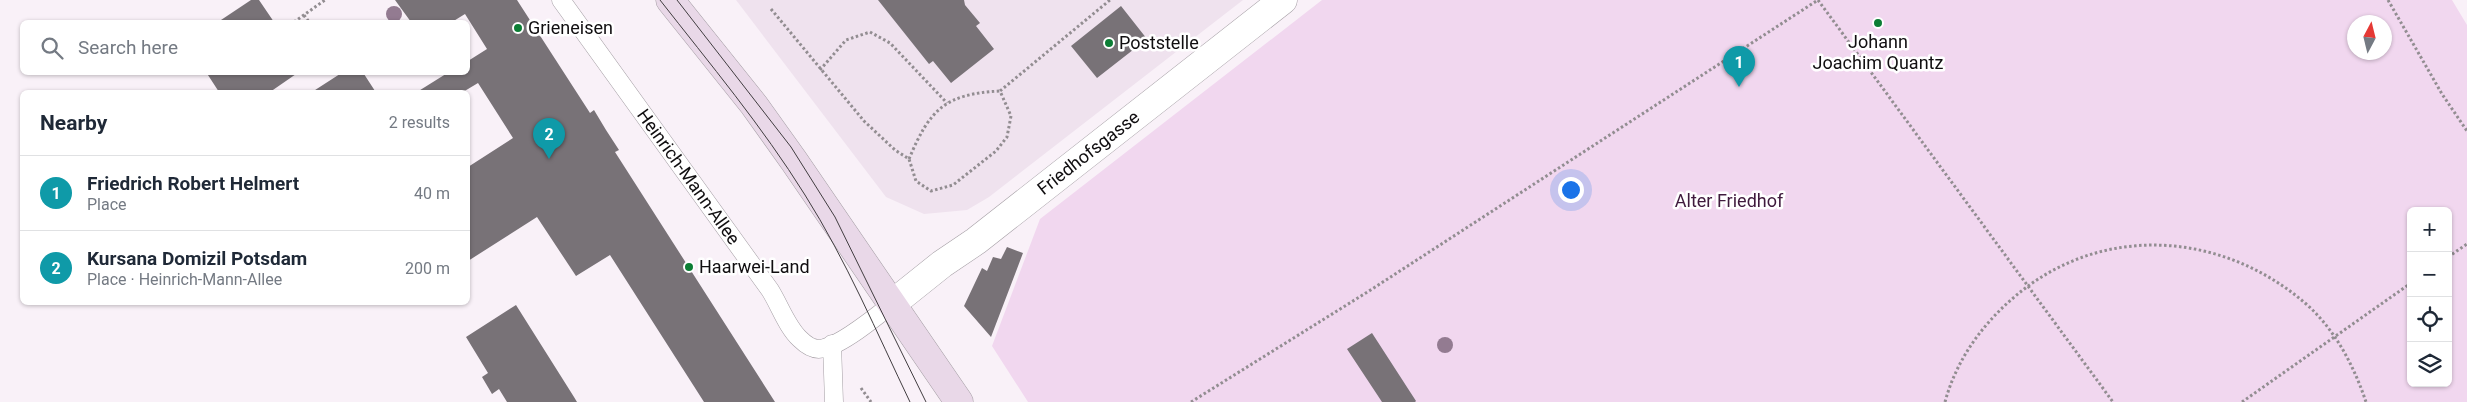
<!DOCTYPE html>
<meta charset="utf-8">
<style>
body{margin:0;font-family:Roboto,sans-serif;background:#f2f2f3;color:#1f2937}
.controls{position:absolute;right:15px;bottom:15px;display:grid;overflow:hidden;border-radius:8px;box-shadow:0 1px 4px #0004}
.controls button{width:45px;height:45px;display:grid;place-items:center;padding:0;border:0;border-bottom:1px solid #e0e1e3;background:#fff;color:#1f2937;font:25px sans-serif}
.compass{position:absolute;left:2347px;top:15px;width:45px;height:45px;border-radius:50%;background:#fff;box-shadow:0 1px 4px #0004;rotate:7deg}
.you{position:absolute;left:1570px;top:189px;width:18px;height:18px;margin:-12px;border:4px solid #fff;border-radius:50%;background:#1a73e8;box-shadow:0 0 0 8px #1a73e833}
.badge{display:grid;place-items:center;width:32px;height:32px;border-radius:50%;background:#0f766e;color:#fff;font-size:16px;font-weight:700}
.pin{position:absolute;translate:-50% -41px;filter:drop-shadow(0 1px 2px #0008)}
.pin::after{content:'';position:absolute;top:26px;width:18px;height:15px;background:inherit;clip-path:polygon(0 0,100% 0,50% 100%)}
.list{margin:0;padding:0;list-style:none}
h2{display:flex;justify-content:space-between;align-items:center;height:65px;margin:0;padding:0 20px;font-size:21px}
h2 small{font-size:16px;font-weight:400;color:#747a83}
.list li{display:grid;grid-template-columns:32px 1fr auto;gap:15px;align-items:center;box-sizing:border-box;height:75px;padding:0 20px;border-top:1px solid #e0e1e3}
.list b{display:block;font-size:19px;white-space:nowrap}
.list p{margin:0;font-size:16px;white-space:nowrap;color:#747a83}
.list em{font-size:16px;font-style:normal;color:#747a83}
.icon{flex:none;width:28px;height:28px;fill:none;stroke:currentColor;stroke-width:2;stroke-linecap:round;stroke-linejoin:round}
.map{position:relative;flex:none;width:2467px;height:402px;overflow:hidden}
.search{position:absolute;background:#fff;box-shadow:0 1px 4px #0004;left:20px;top:20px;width:450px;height:55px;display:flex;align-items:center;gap:12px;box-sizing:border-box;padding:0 18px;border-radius:8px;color:#747a83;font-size:19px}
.panel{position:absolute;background:#fff;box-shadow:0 1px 4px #0004;left:20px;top:90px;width:450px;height:215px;border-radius:8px}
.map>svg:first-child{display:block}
</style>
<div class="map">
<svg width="2467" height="402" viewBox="0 0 2467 402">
<rect width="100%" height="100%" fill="#f9f1f8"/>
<path fill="#efe2ee" d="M736 0H1243L989 197 967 210 924 214 886 197Z"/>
<path fill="#f1d7ef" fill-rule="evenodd" d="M1322 0H2452L2467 25V402H1028L992 346 1040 219ZM2354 22H2384V52H2354ZM2411 211H2448V383H2411Z"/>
<path fill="#787277" d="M251 0H259L274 22H218Z
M395 0H517L590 113 594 110 606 130 619 150 615 152 775 402H704L610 255 576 276 537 217 468 261V167L513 138 478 83 463 92H417L449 72H468V61L487 49 465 14 452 22H411Z
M878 0H964L965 5 980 23 976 26 994 49 951 83 933 61 929 64Z
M1121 6 1147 39 1097 78 1071 46Z
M206 72H299L270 92H219Z
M343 72H366L364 74 375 91 312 92Z
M1007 247 1023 253 991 337 964 306 982 268 987 271 993 257 1001 259Z
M516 305 574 397 577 402H507L499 389 492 394 482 377 488 373 466 337Z
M1372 333 1416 401 1415 402H1382L1347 349Z"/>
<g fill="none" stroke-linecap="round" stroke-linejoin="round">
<defs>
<g id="service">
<path id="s1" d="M561 0 770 290C780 306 787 327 800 339 807 346 815 351 824 348 843 344 877 316 892 304"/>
<path d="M832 344 834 402"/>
</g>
<g id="minor">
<path id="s2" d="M892 304 942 264 976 241 1283 0"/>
</g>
<path id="secondary" d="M670 0 754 105 794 161 959 402"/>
</defs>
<use href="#service" stroke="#a49ea4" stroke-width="19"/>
<use href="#minor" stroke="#a49ea4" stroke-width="29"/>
<use href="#secondary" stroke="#a49ea4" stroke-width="29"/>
<path stroke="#928d91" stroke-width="3" stroke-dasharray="2.5 2.5" stroke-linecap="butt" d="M1818 0 2113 402
M2388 0 2442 94 2467 131
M771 9 864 121 895 150 909 159 916 181 931 191 953 185 996 151 1007 137 1011 116 1000 91 1110 0
M304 15 309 22
M294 22 325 0
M820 70 846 40 870 32 890 43 947 103
M909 159C930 109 945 94 1000 91
M2448 257 2467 244
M861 388 871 402
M1191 402 1369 291 1818 0
M1945 402C1956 361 1981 326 2012 299 2098 223 2220 230 2305 303 2335 329 2354 366 2366 402
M2242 402 2411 283"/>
<use href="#service" stroke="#fff" stroke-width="18"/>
<use href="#minor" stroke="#fff" stroke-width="28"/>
<use href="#secondary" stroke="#e9d8e8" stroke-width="28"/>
<path stroke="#413d40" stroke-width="1" d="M660 0C710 64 762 126 805 195 846 260 877 333 910 402
M677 0 791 147 835 217 926 402"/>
</g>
<g fill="#937b91">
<circle cx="394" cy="14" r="8"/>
<circle cx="1445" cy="345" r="8"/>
</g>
<g fill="#0c7e35" stroke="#fff" stroke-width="2">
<circle cx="1878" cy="23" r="5"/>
<circle cx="518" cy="28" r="5"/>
<circle cx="1109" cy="43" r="5"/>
<circle cx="689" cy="267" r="5"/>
</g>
<g text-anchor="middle" stroke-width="5" stroke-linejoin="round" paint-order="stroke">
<g font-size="18" fill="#100e10" stroke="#fff" text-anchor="start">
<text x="528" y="34">Grieneisen</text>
<text x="1878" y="48" text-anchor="middle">Johann<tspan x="1878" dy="21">Joachim Quantz</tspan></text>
<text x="1119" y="49">Poststelle</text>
<text x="699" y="273">Haarwei-Land</text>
</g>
<g font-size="18" fill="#100e10" stroke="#fff">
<text dy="6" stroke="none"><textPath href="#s2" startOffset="248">Friedhofsgasse</textPath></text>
<text dy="6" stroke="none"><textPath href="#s1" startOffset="218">Heinrich-Mann-Allee</textPath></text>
</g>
<g font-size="18" fill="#3f1a3d" stroke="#fff">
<text x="1729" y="207">Alter Friedhof</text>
</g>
</g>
</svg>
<div class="controls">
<button>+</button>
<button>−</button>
<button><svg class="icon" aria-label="locate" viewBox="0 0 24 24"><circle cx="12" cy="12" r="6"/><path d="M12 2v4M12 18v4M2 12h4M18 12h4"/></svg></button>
<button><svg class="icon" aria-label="layers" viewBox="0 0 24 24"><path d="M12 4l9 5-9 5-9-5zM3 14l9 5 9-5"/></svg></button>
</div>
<svg class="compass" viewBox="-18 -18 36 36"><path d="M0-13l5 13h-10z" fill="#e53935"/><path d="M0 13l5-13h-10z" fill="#747a83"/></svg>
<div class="you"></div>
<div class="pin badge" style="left:1739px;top:87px;background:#0f9aa8">1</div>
<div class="pin badge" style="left:549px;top:159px;background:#0f9aa8">2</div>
<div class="search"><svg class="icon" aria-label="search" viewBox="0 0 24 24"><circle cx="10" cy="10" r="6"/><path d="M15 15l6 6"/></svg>Search here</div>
<section class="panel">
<h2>Nearby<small>2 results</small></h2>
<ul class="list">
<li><span class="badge" style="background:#0f9aa8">1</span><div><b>Friedrich Robert Helmert</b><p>Place</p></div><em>40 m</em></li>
<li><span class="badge" style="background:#0f9aa8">2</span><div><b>Kursana Domizil Potsdam</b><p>Place · Heinrich-Mann-Allee</p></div><em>200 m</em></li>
</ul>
</section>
</div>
